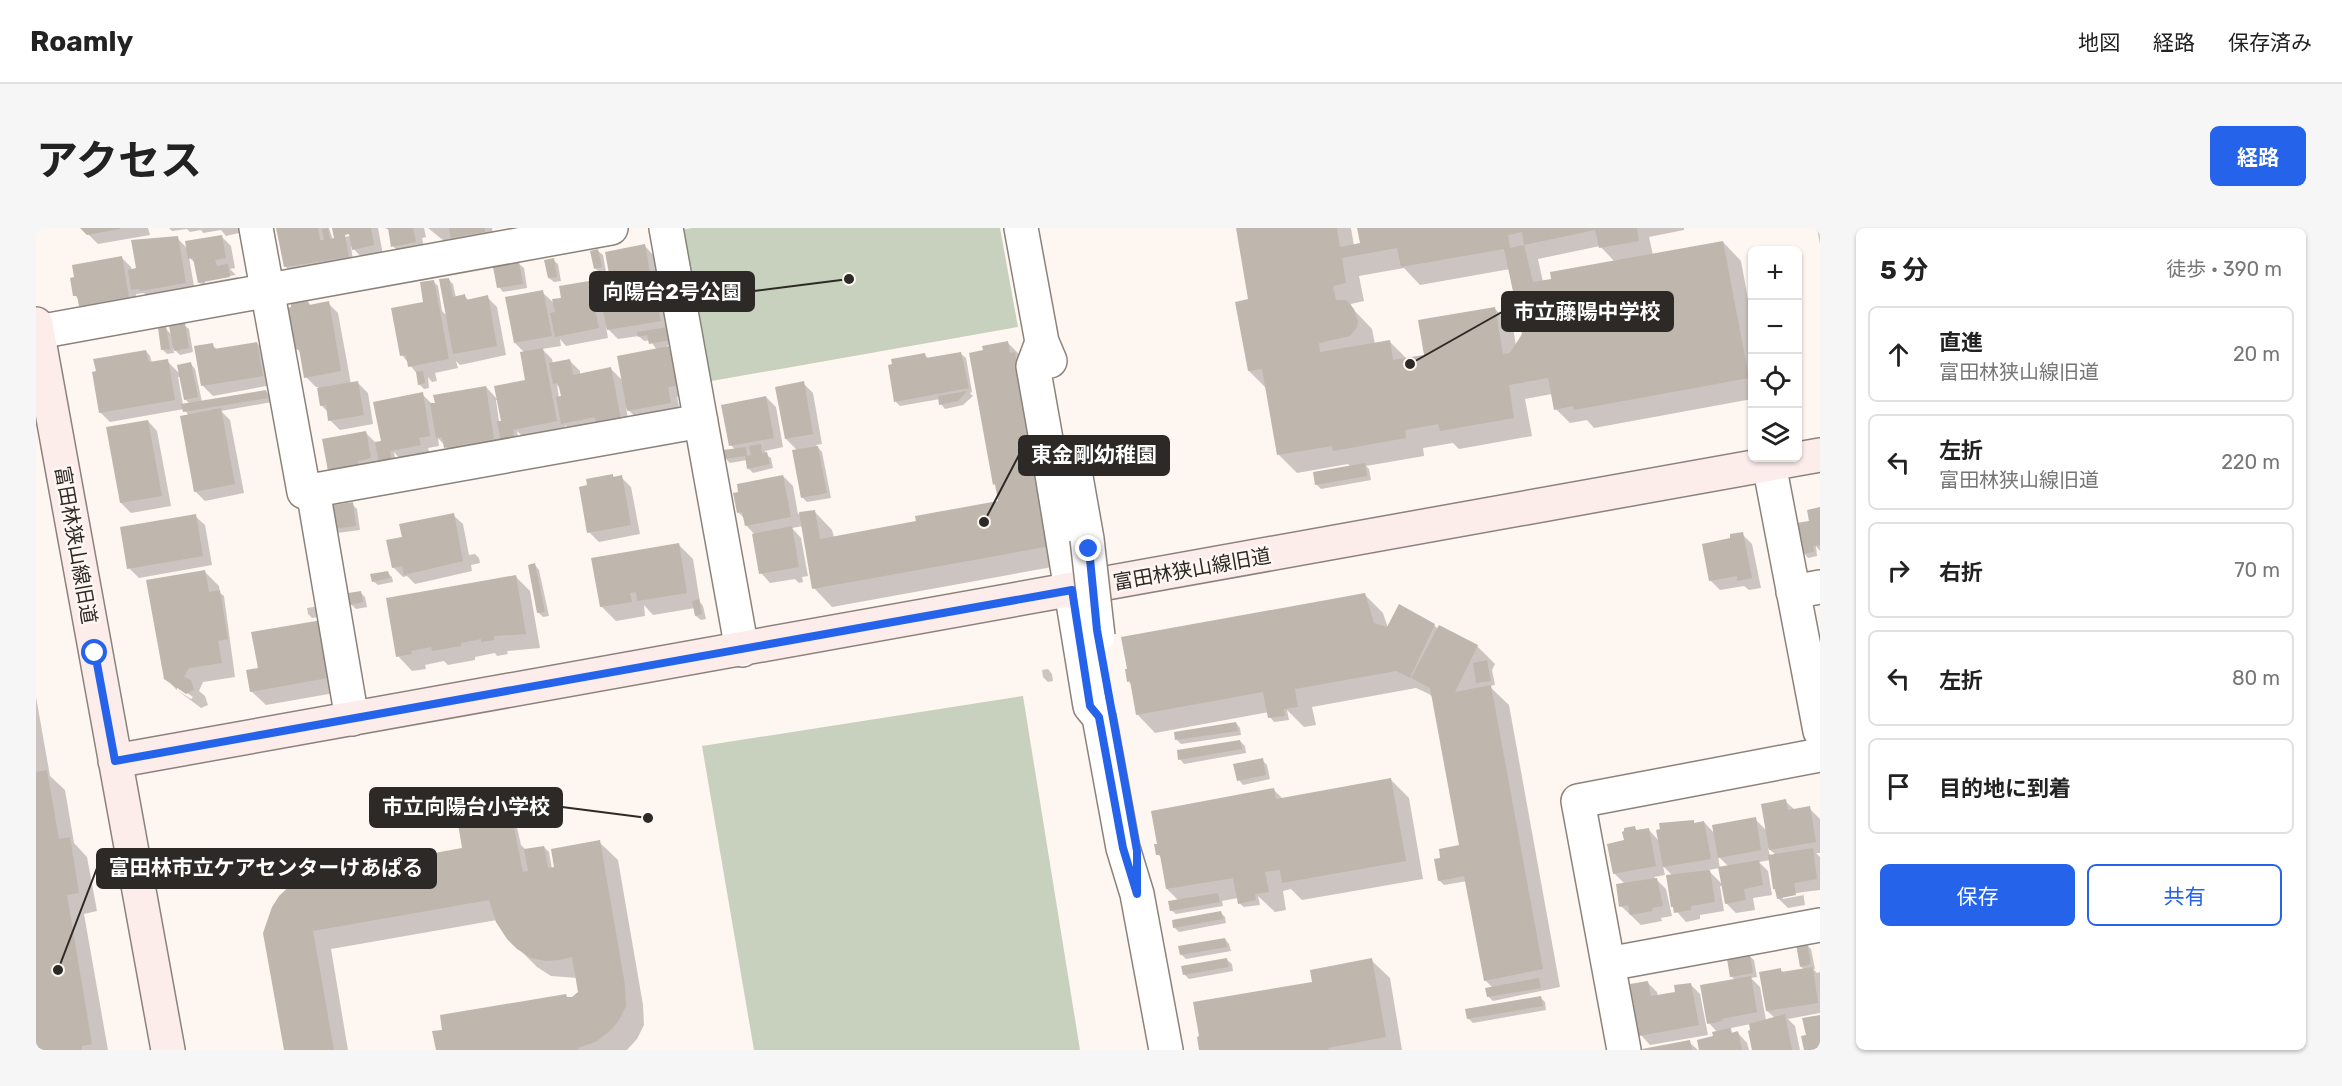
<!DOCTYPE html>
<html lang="ja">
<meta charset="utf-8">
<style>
body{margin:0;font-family:Rubik,"Noto Sans JP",sans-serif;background:#f6f6f6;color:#222}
.controls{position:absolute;right:18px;top:18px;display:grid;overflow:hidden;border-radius:9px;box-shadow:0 2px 4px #0004}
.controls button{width:54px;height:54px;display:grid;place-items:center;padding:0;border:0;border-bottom:2px solid #e0e0e0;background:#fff;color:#222;font:30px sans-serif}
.stop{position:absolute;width:18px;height:18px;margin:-14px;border:4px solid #2563eb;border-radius:50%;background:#fff}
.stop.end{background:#2563eb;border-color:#fff;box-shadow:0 2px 6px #0008}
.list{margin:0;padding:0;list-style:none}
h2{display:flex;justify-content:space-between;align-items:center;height:78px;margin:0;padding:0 24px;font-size:26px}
h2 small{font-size:20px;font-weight:400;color:#767676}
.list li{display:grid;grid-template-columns:39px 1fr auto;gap:18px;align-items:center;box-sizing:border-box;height:96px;margin:0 12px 12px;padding:0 12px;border:2px solid #e0e0e0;border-radius:9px}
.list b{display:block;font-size:22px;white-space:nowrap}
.list p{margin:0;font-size:20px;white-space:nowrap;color:#767676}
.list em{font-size:20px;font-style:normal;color:#767676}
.actions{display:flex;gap:12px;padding:18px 24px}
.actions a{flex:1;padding:14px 0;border:2px solid #2563eb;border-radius:9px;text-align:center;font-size:21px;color:#2563eb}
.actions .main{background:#2563eb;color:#fff}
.icon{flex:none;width:33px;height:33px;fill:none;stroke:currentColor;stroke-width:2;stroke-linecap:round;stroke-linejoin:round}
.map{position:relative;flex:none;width:1784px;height:822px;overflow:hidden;border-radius:9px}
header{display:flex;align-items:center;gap:36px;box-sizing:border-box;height:84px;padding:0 30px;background:#fff;border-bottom:2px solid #e0e0e0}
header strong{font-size:28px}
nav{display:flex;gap:33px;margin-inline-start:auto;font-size:21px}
.intro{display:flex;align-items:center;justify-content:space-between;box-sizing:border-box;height:144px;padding:0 36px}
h1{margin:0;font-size:42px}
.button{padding:15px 27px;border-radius:9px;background:#2563eb;color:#fff;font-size:21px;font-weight:700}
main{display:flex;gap:36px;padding:0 36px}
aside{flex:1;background:#fff;border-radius:9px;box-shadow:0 2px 4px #0004}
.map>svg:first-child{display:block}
</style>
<header>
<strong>Roamly</strong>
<nav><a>地図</a><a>経路</a><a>保存済み</a></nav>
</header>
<div class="intro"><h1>アクセス</h1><a class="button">経路</a></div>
<main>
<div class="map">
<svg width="1784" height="822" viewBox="0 0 1784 822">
<rect width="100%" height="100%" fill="#fef6f0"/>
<path fill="#c8d1bd" d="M656 0H964L982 99 670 154 643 2Z
M987 468 1044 822H718L666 518Z"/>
<path fill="#0003" fill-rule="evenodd" d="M46 0H112L114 7 62 16Z
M133 0H206L207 4 190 8 185 2 167 5 165 2 154 4 151 1 136 3Z
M242 0H293L297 12 301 11 298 0H342L347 27 327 31 315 18 317 33 259 48 249 38ZM320 3 321 6 309 9 307 6Z
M349 0H388L390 9 386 10 389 24 366 28 357 18 353 2Z
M392 0H456L458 13 426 19 418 11 408 13Z
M1201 0H1315L1318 18 1326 17 1323 0H1648V2L1613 9 1617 27 1687 14 1705 33 1716 93V171L1558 200 1551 192 1534 195 1520 181 1516 166 1489 171 1496 208 1423 221 1417 215 1387 220 1388 228 1330 238 1333 241 1335 252 1285 261 1280 256 1315 239 1312 236 1261 245 1243 227 1231 161 1213 143 1214 73ZM1564 18 1579 34 1507 54 1502 31ZM1368 40 1384 57 1474 41 1488 107 1480 118 1477 99 1458 80 1390 128 1371 131 1353 113 1339 116 1336 101 1316 80 1315 76 1328 73 1323 48Z
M1781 0H1784V16Z
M185 8 195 18 199 40 194 41 200 47 169 52V55L202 49 203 59 173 64 163 54 160 36 153 29 159 64 115 72 108 65 100 66 102 79 54 87 44 77 43 72 39 67 85 29 95 39 96 43 101 42 141 10 152 21Z
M609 18 618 28 629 65 610 69 611 72 620 70 630 80 638 116 630 118 642 129 650 167 641 169 644 184 603 192 590 180 594 201 536 205 529 197 530 202 489 211 481 203 483 216 419 229 402 210 403 218 392 220 394 227 365 232 358 224 360 237 344 240 303 253 330 205 340 215H346L386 166 396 176 450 159 462 172H460L463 194H467L491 153 489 125 479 115 506 64 519 76 553 54 563 64 564 69 600 60 605 65 604 57 585 60 575 50ZM570 99 582 111 603 108 608 113 614 112 621 122 587 153 575 141 544 147V143L534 133 517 136 516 131 506 121 525 118 524 111 530 118 572 110ZM521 157 525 162 527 169 523 170Z
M562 23 567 27 570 44 564 45 559 40Z
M517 32 522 36 525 53 518 54 513 50Z
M483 36 488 40 491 60 467 64 463 59Z
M412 51 417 56 420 70 429 68 433 73 451 69 461 79 470 127 424 137 420 133 422 140 399 145 401 153 396 154 392 149 393 160 388 161 383 156 382 147 366 127 397 53 402 58 406 83 412 89Z
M272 74 275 78 292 75 302 85 315 156 322 155 332 165 337 196 304 202 294 192 292 184 285 177 282 159H280L270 149 266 126 261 121Z
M148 97 153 101 157 124 144 127 137 120 138 125 131 126 127 122 129 100 136 107Z
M221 115 230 125 236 157 177 168 167 158 160 119 176 117 182 122Z
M972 115 990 133 1033 336 796 379 778 360 767 298 756 300 765 310 772 348 766 349 767 354 763 355 759 351 734 355 725 345 719 307 710 297 709 291 702 284 747 248 757 258 762 286 778 283 796 302 798 309 882 294 964 274 961 259 958 256Z
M110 123 114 128 116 135 131 133 144 146 155 136 159 141 166 174 230 163 234 168 236 174 185 183 194 192 208 265 169 273 159 263 153 188 148 181 74 194 64 184ZM142 149H145L149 171 154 176 147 177Z
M888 126 893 131 925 126 930 130 936 164 934 165 937 168 927 177 909 181 905 176 904 171 864 178 860 174 854 138Z
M767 155 777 165 786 216 780 217 786 224 795 270 771 274 766 269 762 223 750 211Z
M730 169 740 179 747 219 729 223V226L735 230 737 240 717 245 712 240 711 232 694 235 689 230 699 222 695 217Z
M112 193 121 203 135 278 95 285 85 275 72 201Z
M577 248 579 250 585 249 595 259 604 306 563 314 553 304Z
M316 276 321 281 324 302 301 305 293 280Z
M1784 281V323L1780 318 1781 328 1772 330 1768 325 1772 295Z
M417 287 427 296 433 327 439 326 443 330 444 335 435 337 436 343 379 356 371 348 367 349 357 339 367 310Z
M159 288 169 297 176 337 103 350 93 340Z
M1706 306 1716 316 1725 360 1713 362 1708 358 1684 362 1674 352 1696 312Z
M642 316 657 331 664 374 667 378 670 391 665 392 660 388 659 380 617 387 608 377 609 388 580 393 565 378Z
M499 337 503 342 513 388 507 389 502 384Z
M168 343 183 358 184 365 188 368 199 449 167 454 163 463 169 468 172 477 165 480 141 462 155 471 157 469 141 458V462L129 450Z
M351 344 356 349 357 354 342 357 337 353Z
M480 349 494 363 504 420 471 423 472 426 461 428 459 425 439 429V432L412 437 408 433 389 437 390 441 376 443 362 428Z
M324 364 329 369 331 379 320 381 315 376Z
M1328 366 1347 385 1352 400 1398 397 1402 401 1441 418 1459 436 1456 442 1459 457 1453 458 1473 477 1524 759 1457 773 1452 768 1457 760 1449 752 1431 653 1408 657 1403 652 1424 619 1397 469 1393 466 1380 460 1276 479 1280 497 1268 499 1251 482 1253 492 1238 494 1234 489 1233 484 1119 505 1101 486 1096 457 1092 453Z
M283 378 289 388 276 390 272 386 271 380Z
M286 393 310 463 230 477 215 463 223 441Z
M1012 441 1016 446 1017 453 1012 454 1007 449 1006 442Z
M0 469 14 548 29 562 38 615 51 629 61 683 48 686 72 822H0Z
M1200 495 1204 500 1205 507 1145 516 1141 512 1140 505Z
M1204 513 1209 518 1210 525 1148 536 1144 531Z
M1226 532 1231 537 1234 551 1207 557 1203 552Z
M1355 552 1373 570 1387 651 1266 672 1255 661 1247 663 1250 682 1239 684 1222 668 1224 677 1208 679 1203 675 1202 670 1186 673 1187 678 1140 686 1135 682 1143 673 1131 661 1126 631 1122 626 1238 562 1247 571Z
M1749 573 1759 582 1773 580 1784 591V625H1780L1784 629V662L1767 664 1769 677 1752 680 1742 670 1738 660 1734 632 1723 634 1732 643 1736 667 1717 670 1719 682 1700 685 1690 675 1687 658H1684L1688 683 1664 687V691L1650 694 1635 677 1637 648 1627 638 1629 647 1618 649 1630 661 1636 688 1625 690 1626 693 1605 697 1585 678 1589 656 1578 645 1589 613 1598 600 1602 604 1613 602 1623 613 1642 597 1668 594 1679 606 1719 591 1731 603ZM1732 620 1740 627 1734 628ZM1682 628 1693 639 1684 641ZM1684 640 1687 657 1672 642ZM1767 664 1768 667 1747 671 1745 668Z
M474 582 478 586 485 617 490 622 508 619 513 624 516 641 563 614 582 632 607 777 608 797 601 811 591 822H401L536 771 543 764 541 750 515 748 501 739 472 710 461 692 295 721 312 822H249L229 705 428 622Z
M170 641 174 646 177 660 174 661 169 656Z
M1185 685 1189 689 1190 695 1143 704 1138 699Z
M1189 711 1193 716 1195 723 1150 731 1145 726Z
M1770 716 1775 721 1779 741H1777L1781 745 1784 744V785L1752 791 1759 798 1764 822H1717L1715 796 1695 800 1696 805H1702L1711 815 1713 822H1664L1681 804 1673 795 1699 752 1695 748 1713 728 1718 732 1721 749 1715 750 1724 759 1730 792 1739 790 1731 783 1744 741 1748 745 1768 742 1765 738Z
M1191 732 1196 736 1197 743 1153 751 1148 746Z
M1335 732 1354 750 1366 822H1165L1278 755Z
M1611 754 1621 764 1622 768 1641 765 1654 756 1664 766 1672 807 1614 817 1605 807Z
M1504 769 1509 774 1510 782 1437 795 1432 790Z
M1653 814 1662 822H1611Z"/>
<path fill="#bfb6ae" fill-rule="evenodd" d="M44 0H84V1L51 7Z
M240 0H282L284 12H288L286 1 292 0 294 11 298 10 296 0H335L338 17 316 22 313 6 309 7 313 29 248 39Z
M352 0H377L380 14 355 19Z
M413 0H449V4L415 10Z
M1200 0H1301L1304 19 1324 15 1321 0H1601L1603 13 1563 20 1559 2 1488 17 1486 4 1472 7 1474 20 1488 17 1497 54 1515 51 1514 44 1687 13 1713 150 1538 182 1537 178 1518 182 1512 150 1473 157 1478 190 1404 203 1402 196 1369 202 1370 210 1297 223 1296 218 1241 227 1226 141 1212 143 1199 74 1212 71ZM1361 20 1365 39 1468 21 1486 106 1474 125 1467 126 1459 79 1382 92 1388 127 1357 132 1354 112 1284 124 1283 115 1314 108 1321 99 1322 93 1318 81 1310 72H1300L1297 58 1310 55 1306 30Z
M186 7 190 30 179 32 181 38 192 36 194 49 162 55 157 30 152 31 149 13Z
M142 8 150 55 104 63 103 61 95 62 92 42 100 40 95 12Z
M609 16 614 44 574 51 569 24Z
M562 21 566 39 558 41 554 23Z
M86 28 93 69 43 78 41 68H37L34 50 38 49 36 37Z
M518 30 521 49 512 50 508 32Z
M483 34 487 56 461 60 457 39Z
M413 50 417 69 429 66 430 72 452 67 461 118 417 126 403 51Z
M398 52 413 131 372 139 370 127 364 128 355 80 387 74 384 54Z
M553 53 563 100 519 109 514 85 519 84 516 71 525 70 523 58Z
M601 58 603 72 620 69 625 93 571 102 564 67Z
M507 62 516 108 478 115 469 69Z
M272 73 273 77 293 73 305 143 268 150 263 121 259 122 252 80 255 79V76Z
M149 95 153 120 138 123 133 98Z
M130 98 134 121 125 122 122 100Z
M632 99 634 112 613 116 611 107 602 109 601 104Z
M972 113 974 125 979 124 1015 318 776 361 763 284 779 282 784 311 880 293 879 288 962 273 959 256 957 257 933 125 947 122 946 118Z
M221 114 227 148 165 158 158 118 177 115 178 121Z
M633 118 641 158 632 159 635 175 591 183 581 128Z
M507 120 521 193 477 202 479 211 465 214 461 193H465L458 158 489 152 484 124Z
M110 122 113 134 132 131 139 172 63 185 56 144 60 143 57 131Z
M925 124 933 160 858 174 852 137 856 136 855 131 889 125 890 130Z
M534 131 537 147 575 139 585 191 560 196 559 189 525 196 520 169 525 168 522 155 517 156 513 135Z
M155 134 162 169 148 172 141 137Z
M387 143 389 155 382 157 380 144Z
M322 153 328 187 292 193 290 177 284 178 281 160Z
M768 153 777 206 749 211 739 159Z
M450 158 458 211 408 220 406 209 400 210 394 175H399L397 167Z
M230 162 232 170 147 184 145 176Z
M931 163 922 173 903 177 902 168Z
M387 164 394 208 383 210 385 217 354 223 356 233 343 235 339 214 345 213 337 174Z
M730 168 738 210 693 218 685 177Z
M185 180 199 256 158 264 144 188Z
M112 192 126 268 84 275 70 199Z
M330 203 335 230 322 233 323 238 292 243 286 211Z
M725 216 726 225 731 224 734 236 711 241 709 228 688 231 687 222 710 219 711 228 715 227 713 218Z
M782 218 791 265 765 270 756 222Z
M1329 235 1331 248 1279 257 1277 244Z
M577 246V249L586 247 595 297 551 305 543 259 551 257 550 251Z
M747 247 755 289 709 298 706 284 701 285 697 265 702 264 701 256Z
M317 274 320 298 295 301 291 278Z
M1784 279V317L1777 318 1778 324 1766 326 1761 295 1773 293 1771 282Z
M418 285 427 333 368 347 366 338 356 340 350 312 366 309 363 296Z
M160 286 167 328 91 341 84 299Z
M756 298 763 339 723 346 716 306Z
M1707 304 1716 350 1701 353V348L1673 353 1666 316 1694 310V306Z
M643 315 651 365 601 373 600 364 594 365 596 374 564 379 555 330Z
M499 335 509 384 501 385 492 337Z
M169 342 173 364 184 362 192 411 182 413 186 435 153 440 148 449 155 452 158 462 150 466 128 451 110 352Z
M352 343 354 350 336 354 334 346Z
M480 347 490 406 458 408V412L445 414V411L425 415V418L396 423 395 419 375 423 376 426 360 429 350 370Z
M325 363 327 374 314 377 312 365Z
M1329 365 1338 395 1351 399 1363 376 1399 396 1374 450 1360 443 1259 461 1262 479 1248 481 1249 488 1232 490 1227 464 1100 487 1094 453 1091 454 1089 441H1091L1085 409Z
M663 371 666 386 659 388 656 373Z
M286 392 297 449 214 464 210 442 222 440 215 404Z
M1403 397 1442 417 1419 464 1455 457 1507 741 1448 753 1428 648 1402 653 1398 631 1404 630 1403 621 1423 617 1394 460 1375 450Z
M1451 432 1455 453 1440 455 1437 435Z
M1200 494 1202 503 1139 512 1138 504Z
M1204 512 1206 521 1142 532 1141 522Z
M1227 530 1230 547 1201 553 1197 536Z
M11 542 23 611 34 609 43 665 31 667 56 816 46 818V822H0V544Z
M1355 550 1370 633 1246 655 1244 642 1229 644 1233 664 1219 666 1220 672 1202 676 1197 650 1130 661 1124 627H1120L1118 616H1121L1115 583 1238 560 1240 571Z
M1750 571 1752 582 1774 578 1780 614 1733 622 1725 576Z
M474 580 487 644 492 643 488 621 508 618 512 640 518 639 515 621 564 612 589 757 590 778 583 792 573 804 559 814 542 820 543 822H400L396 803 406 802 404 787 530 766 531 769H536L542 764 536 729 523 732 510 733 495 730 481 721 471 711 460 694 453 672 277 703 298 822H248L227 705 236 679 243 668 261 651 272 648 426 620 421 590Z
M1720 589 1725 622 1682 630 1676 597Z
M1658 592V595L1668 593 1675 631 1627 639 1620 602 1624 601 1623 595Z
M1599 598 1600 602 1613 600 1620 638 1577 646 1571 616 1588 612 1586 604 1588 603V600Z
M1777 620 1781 651 1758 655 1760 667 1741 671 1739 661H1737L1732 627Z
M1723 632 1727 657 1708 661 1710 672 1689 676 1682 639Z
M1674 642 1679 674 1655 678V682L1638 685 1637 679H1635L1630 647Z
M1621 650 1627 678 1616 680 1617 683 1594 687 1592 677 1583 679 1580 656Z
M1182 665 1184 674 1134 683 1132 673Z
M1185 683 1187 691 1137 700 1136 692Z
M1189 710 1191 719 1144 727 1142 718Z
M1771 714 1775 736 1764 739 1760 716Z
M1714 726 1717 745 1694 749 1691 731Z
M1191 730 1193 739 1147 747 1145 738Z
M1336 730 1350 809 1292 820 1293 822H1163L1161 809 1163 808 1157 774 1276 754 1274 742Z
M1777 739 1782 775 1730 783 1723 744 1745 740V744Z
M1715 748 1721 784 1686 791 1687 793 1671 796 1664 757Z
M1503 750 1505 760 1451 769 1449 760Z
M1612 753 1615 768 1639 764 1638 757 1655 755 1663 797 1603 808 1594 756Z
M1505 768 1507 778 1431 791 1429 781Z
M1749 786 1756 822H1716L1712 803 1714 802 1713 796Z
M1784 787V822H1768L1765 808 1770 807 1766 790Z
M1694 800 1695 805 1702 803 1706 822H1663L1661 812 1677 808 1676 804Z
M1654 812 1656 822H1606V821Z"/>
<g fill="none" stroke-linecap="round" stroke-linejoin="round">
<defs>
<path id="street" d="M220 0 268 264 665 193
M630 0 706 422
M985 0 1006 114 1014 133
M2 104 575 0
M1006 114 997 138 1014 234 1054 478 1063 489 1087 620 1101 666 1130 822
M1037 232 1051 311
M1733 236 1784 503
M277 262 316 491
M1757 364 1784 359
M1572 736 1784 697
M1588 822 1542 573 1784 527"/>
<path id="secondary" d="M0 96 132 822
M79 533 1784 227"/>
</defs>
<use href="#street" stroke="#8b837b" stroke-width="36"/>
<use href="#secondary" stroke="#8b837b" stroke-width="36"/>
<use href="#street" stroke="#fff" stroke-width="33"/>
<use href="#secondary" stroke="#fcedeb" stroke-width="33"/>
<defs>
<path id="street-bridge" d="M1051 311 1062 408"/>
</defs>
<use href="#street-bridge" stroke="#8b837b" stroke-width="36" stroke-linecap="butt"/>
<use href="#street-bridge" stroke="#fff" stroke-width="33"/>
</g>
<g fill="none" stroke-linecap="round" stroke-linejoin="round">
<path stroke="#2563eb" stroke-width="8" d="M59 425 79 533 1036 362 1054 478 1063 489 1087 620 1101 666V623L1061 402 1053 321"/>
</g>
<g text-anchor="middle" stroke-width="5" stroke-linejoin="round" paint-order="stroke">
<g font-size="20" fill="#2d2926" stroke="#fef6f0">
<text transform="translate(40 317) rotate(80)" y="7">富田林狭山線旧道</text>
<text transform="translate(1156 341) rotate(-10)" y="7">富田林狭山線旧道</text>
</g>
</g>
<path fill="none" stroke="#2d2926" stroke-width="2" d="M813 51L718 63M1374 136L1466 84M948 294L983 227M612 590L526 579M22 742L61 640"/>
<g fill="#2d2926" stroke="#fef6f0" stroke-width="2">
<circle cx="813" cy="51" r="6"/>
<circle cx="1374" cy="136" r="6"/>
<circle cx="948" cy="294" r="6"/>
<circle cx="612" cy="590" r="6"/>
<circle cx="22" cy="742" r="6"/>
</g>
<g fill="#2d2926" stroke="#2d2926" stroke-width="2">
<rect x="554" y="44" width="164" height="39" rx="6"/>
<rect x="1466" y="64" width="171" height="39" rx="6"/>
<rect x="983" y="208" width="150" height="39" rx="6"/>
<rect x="334" y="560" width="192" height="39" rx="6"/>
<rect x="61" y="621" width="339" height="39" rx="6"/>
</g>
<g font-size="21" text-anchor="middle" font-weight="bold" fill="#fff">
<text x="636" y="71">向陽台2号公園</text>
<text x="1551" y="91">市立藤陽中学校</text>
<text x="1058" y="234">東金剛幼稚園</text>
<text x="430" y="586">市立向陽台小学校</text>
<text x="230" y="647">富田林市立ケアセンターけあぱる</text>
</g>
</svg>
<div class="controls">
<button>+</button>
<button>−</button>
<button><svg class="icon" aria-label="locate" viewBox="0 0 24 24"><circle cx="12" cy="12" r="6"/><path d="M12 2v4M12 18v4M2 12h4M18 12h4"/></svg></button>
<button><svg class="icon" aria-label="layers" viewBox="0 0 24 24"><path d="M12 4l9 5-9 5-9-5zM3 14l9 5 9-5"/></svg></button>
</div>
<div class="stop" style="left:59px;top:425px"></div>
<div class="stop end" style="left:1053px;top:321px"></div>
</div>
<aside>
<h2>5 分<small>徒歩 · 390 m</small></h2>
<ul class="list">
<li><svg class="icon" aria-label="ahead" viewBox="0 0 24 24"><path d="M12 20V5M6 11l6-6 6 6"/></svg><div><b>直進</b><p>富田林狭山線旧道</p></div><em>20 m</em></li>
<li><svg class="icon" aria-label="left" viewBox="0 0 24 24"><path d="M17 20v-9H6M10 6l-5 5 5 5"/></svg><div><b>左折</b><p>富田林狭山線旧道</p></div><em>220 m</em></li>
<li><svg class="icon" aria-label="right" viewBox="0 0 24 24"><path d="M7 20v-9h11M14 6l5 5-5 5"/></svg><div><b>右折</b></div><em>70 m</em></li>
<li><svg class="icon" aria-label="left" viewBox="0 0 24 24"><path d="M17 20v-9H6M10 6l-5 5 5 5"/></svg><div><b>左折</b></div><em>80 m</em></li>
<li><svg class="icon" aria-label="arrive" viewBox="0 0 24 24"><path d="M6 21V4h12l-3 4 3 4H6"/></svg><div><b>目的地に到着</b></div></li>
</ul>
<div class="actions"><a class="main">保存</a><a>共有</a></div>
</aside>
</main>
